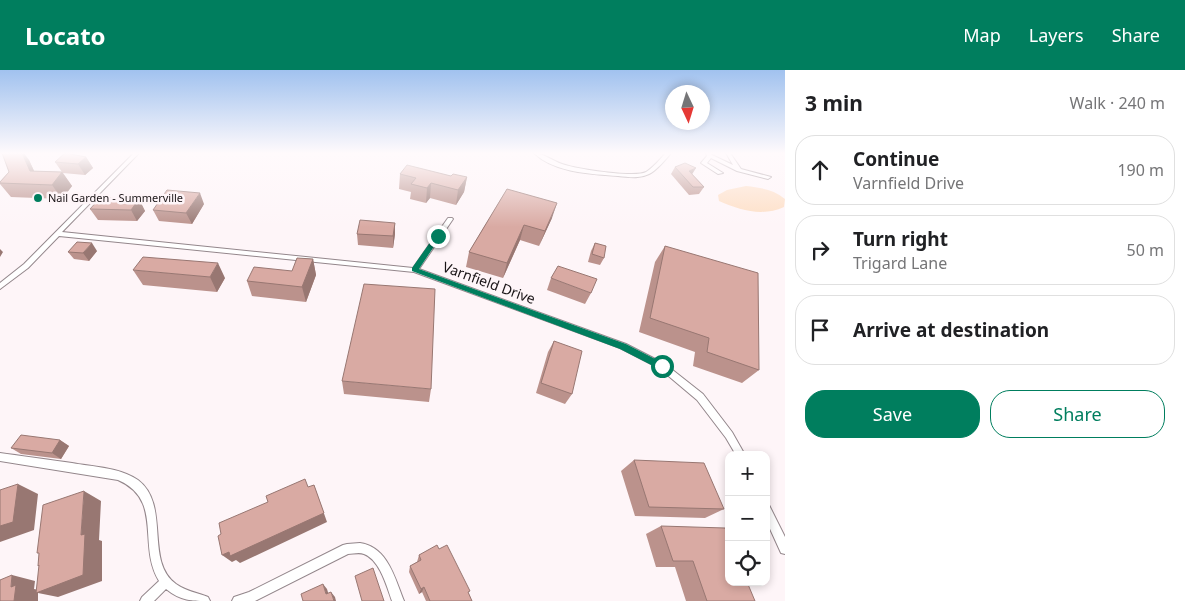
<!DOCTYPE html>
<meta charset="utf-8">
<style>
body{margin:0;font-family:"Noto Sans",sans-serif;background:#f6f6f6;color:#202124}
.controls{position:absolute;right:15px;bottom:15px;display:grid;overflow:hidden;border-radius:10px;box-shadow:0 2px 8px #0003}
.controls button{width:45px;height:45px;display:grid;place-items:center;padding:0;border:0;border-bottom:1px solid #e0e0e0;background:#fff;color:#202124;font:25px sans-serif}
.compass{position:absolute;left:665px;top:15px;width:45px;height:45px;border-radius:50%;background:#fff;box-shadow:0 2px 8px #0003;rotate:176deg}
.stop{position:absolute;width:15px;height:15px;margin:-11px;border:4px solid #007e5e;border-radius:50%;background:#fff}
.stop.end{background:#007e5e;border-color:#fff;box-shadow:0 1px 5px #0008}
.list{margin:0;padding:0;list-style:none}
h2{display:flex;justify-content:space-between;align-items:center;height:65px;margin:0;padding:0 20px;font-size:21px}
h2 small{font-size:16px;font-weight:400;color:#757577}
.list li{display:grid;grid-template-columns:32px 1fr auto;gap:15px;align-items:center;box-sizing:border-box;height:70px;margin:0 10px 10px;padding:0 10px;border:1px solid #e0e0e0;border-radius:20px}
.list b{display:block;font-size:19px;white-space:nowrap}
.list p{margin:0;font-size:16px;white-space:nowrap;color:#757577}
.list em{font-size:16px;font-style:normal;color:#757577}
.actions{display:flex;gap:10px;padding:15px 20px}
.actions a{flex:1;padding:11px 0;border:1px solid #007e5e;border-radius:20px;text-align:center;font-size:18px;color:#007e5e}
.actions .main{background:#007e5e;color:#fff}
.icon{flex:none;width:28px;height:28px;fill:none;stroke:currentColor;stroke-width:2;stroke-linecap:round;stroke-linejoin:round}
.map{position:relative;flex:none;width:785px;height:531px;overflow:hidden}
header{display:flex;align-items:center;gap:30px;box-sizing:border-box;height:70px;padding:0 25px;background:#007e5e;color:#fff}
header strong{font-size:24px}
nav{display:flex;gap:28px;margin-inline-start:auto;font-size:18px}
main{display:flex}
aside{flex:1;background:#fff}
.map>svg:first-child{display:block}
</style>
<header>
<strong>Locato</strong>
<nav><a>Map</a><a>Layers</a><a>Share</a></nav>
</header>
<main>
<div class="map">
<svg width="785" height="531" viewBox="0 0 785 531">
<rect width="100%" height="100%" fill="#fef5f8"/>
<path fill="#fdddc2" d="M746 116C761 118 773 119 785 129L784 137C762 147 740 140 719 131L718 125 727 120Z"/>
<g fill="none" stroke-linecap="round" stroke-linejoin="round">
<defs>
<path id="street" d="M134 83H139L62 162 413 198 448 148H452L453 149 419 199 626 274 665 294 703 324 732 362 745 385H736L726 368 697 330 659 298 620 278 414 202 59 166 28 198 0 219V213L24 194Z
M534 83C543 83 553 91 562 94 576 99 635 108 646 102 654 97 660 89 666 83H671C666 89 656 101 649 104 639 109 629 107 618 106 591 104 555 103 534 83Z
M706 83H710L712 85 733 95 726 83H730L741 99 771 107 768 109 737 101 711 88 707 93 723 103 718 104 701 93 707 86Z
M0 383C24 386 48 390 72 393 93 397 119 397 138 410 171 435 144 491 176 514 186 521 198 523 208 527L210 531C191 531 181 531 166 519L154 531H140L142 527 159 511C137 475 164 430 118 410L0 391Z
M766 433 769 435 785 467V484L781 483 766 450Z
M360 473C388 477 395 509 404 531H392C387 517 380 490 364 484 359 482 353 484 348 484L255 531H232L234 527 249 522 343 475 347 474Z"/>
</defs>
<use href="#street" stroke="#93868b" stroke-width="2"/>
<use href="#street" fill="#fff" fill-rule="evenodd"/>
</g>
<path fill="#bb928c" d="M0 83 29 90 34 101 62 102 55 92 86 87 93 98 85 105 63 103 72 116 62 129 11 127 0 114V112L9 102 3 85Z
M675 97 692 104 704 117 699 124 689 125 671 104Z
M400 104 467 107 464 122 456 135 430 128 426 133 410 129 411 122 399 119Z
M507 119 552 148 539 176 520 170 503 208 466 197 469 182Z
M139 129 145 141 137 151 98 150 90 139Z
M204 134 192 154 159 151 153 140Z
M395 153V164L393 178 358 175 357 164Z
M595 173 604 188 600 195 588 192 591 181Z
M665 176 759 300 742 313 693 296 695 282 639 262 655 192Z
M97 181 89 191 74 189 68 182Z
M313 189 316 205 306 232 252 226 247 211 292 201Z
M133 200 225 208 217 222 143 215Z
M551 208 591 223 585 234 547 220Z
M554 271 572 324 565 334 536 323 548 282Z
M342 311 431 319 429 332 344 324Z
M60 370 69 376 61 389 21 384 11 378Z
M634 390 724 439 705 448 635 446 621 401Z
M661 456 755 531H686L675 497H656L646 464Z
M439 479 468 522 472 531H426L422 522 419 524 409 502 410 496 417 492 419 485Z"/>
<path fill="#987772" d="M22 83H24L29 90 41 116 30 101Z
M86 87 93 98 85 105 78 94Z
M696 98 691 106 685 109 689 101Z
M62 102 72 116 62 129 52 115Z
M467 107 464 122 456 135 458 120Z
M431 113 430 128 426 133 427 118Z
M200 123 204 134 192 154 186 143Z
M139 129 145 141 137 151 131 140Z
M557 133 552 148 539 176 545 161Z
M395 153V164L393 178V166Z
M524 155 520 170 503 208 507 193Z
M92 173 97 181 89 191 83 183Z
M0 179 3 182 0 187Z
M313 189 316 205 306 232 302 217Z
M218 193 225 208 217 222 210 207Z
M60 370 69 376 61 389 52 383Z
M18 414 38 424 34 460 0 472V456Z
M314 415 327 452 240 493 236 490 232 492 222 485Z
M84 421 101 431 99 470 102 471V511L58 527 38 523V531H14L11 517 12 505 35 511 34 519 39 520 81 465Z
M323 514 327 519 330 529 326 524Z
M424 517 422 522 419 524 421 519Z
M331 522 335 527 336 531H334Z"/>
<path fill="#d9aaa3" stroke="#987772" d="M2 83H22L30 101 62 102 52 115 0 113V112L9 102Z
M65 83 86 87 78 94 55 92Z
M685 93 696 98 689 101 704 117H693L675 97Z
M407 95 451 106 453 104 467 107 458 120 431 113 427 118 411 114 416 108 400 104Z
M507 119 557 133 545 161 524 155 507 193 469 182Z
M167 120 200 123 186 143 153 140Z
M101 127 139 129 131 140 90 139Z
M360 150 395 153 393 166 357 164Z
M77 172 92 173 83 183 68 182Z
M595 173 606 176 604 188 592 184Z
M665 176 758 203 759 300 707 282 709 268 650 248Z
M143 187 218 193 210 207 133 200Z
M297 188 313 189 302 217 247 211 254 197 292 201Z
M558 196 597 209 591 223 551 208Z
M364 214 435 219 431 319 342 311Z
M554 271 582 281 572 324 541 313Z
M21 365 60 370 52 383 11 378Z
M634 390 704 393 724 439 649 437Z
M305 409 308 417 314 415 324 443 230 486 229 482 222 485 218 466 221 464 219 453 268 432 266 426Z
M18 414 13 452 0 456V420Z
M84 421 81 465 85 464 83 505 36 523 39 495 38 496 39 483H37L43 435Z
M661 456 725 458 729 468V512H747L755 531H707L693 491H673Z
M437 475 439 479 447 475 470 521 468 522 472 531H430L424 517 421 519 410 496 421 490 419 485Z
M373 498 384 531H362L355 506Z
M12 505 11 517 16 515 14 531H0V510Z
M323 514 326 524 331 522 334 531H303L301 524Z"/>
<linearGradient id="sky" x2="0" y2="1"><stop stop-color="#a1c2ef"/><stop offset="0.53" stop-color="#fffafc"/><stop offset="1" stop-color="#fffafc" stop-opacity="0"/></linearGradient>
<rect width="785" height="157" fill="url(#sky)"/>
<path fill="#007e5e" d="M436 164 441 166 419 199 626 274 665 294V299H659L620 279 412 201V198Z"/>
<circle fill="#007e5e" stroke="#fef5f8" stroke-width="2" cx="38" cy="128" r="5"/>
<g text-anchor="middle" stroke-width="5" stroke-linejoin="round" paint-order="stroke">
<g font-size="11" fill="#191416" stroke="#fef5f8" text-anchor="start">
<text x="48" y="132">Nail Garden - Summerville</text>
</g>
<g font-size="14" fill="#191416" stroke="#fef5f8">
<text transform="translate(489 213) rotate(20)" y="5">Varnfield Drive</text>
</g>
</g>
</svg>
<div class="controls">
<button>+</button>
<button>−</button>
<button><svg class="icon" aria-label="locate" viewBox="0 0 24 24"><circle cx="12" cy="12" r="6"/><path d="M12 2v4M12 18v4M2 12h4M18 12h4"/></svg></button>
</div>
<svg class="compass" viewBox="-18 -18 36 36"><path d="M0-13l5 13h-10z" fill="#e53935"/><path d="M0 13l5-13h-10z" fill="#757577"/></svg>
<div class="stop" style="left:662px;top:296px"></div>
<div class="stop end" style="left:438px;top:166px"></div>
</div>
<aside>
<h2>3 min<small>Walk · 240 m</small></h2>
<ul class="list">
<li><svg class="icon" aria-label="ahead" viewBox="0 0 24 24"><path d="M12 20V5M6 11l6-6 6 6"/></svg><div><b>Continue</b><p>Varnfield Drive</p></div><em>190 m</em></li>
<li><svg class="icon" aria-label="right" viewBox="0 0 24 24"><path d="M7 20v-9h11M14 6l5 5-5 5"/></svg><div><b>Turn right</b><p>Trigard Lane</p></div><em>50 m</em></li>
<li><svg class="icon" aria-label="arrive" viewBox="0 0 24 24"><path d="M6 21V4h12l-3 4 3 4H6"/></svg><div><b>Arrive at destination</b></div></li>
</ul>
<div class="actions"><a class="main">Save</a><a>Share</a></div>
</aside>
</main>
